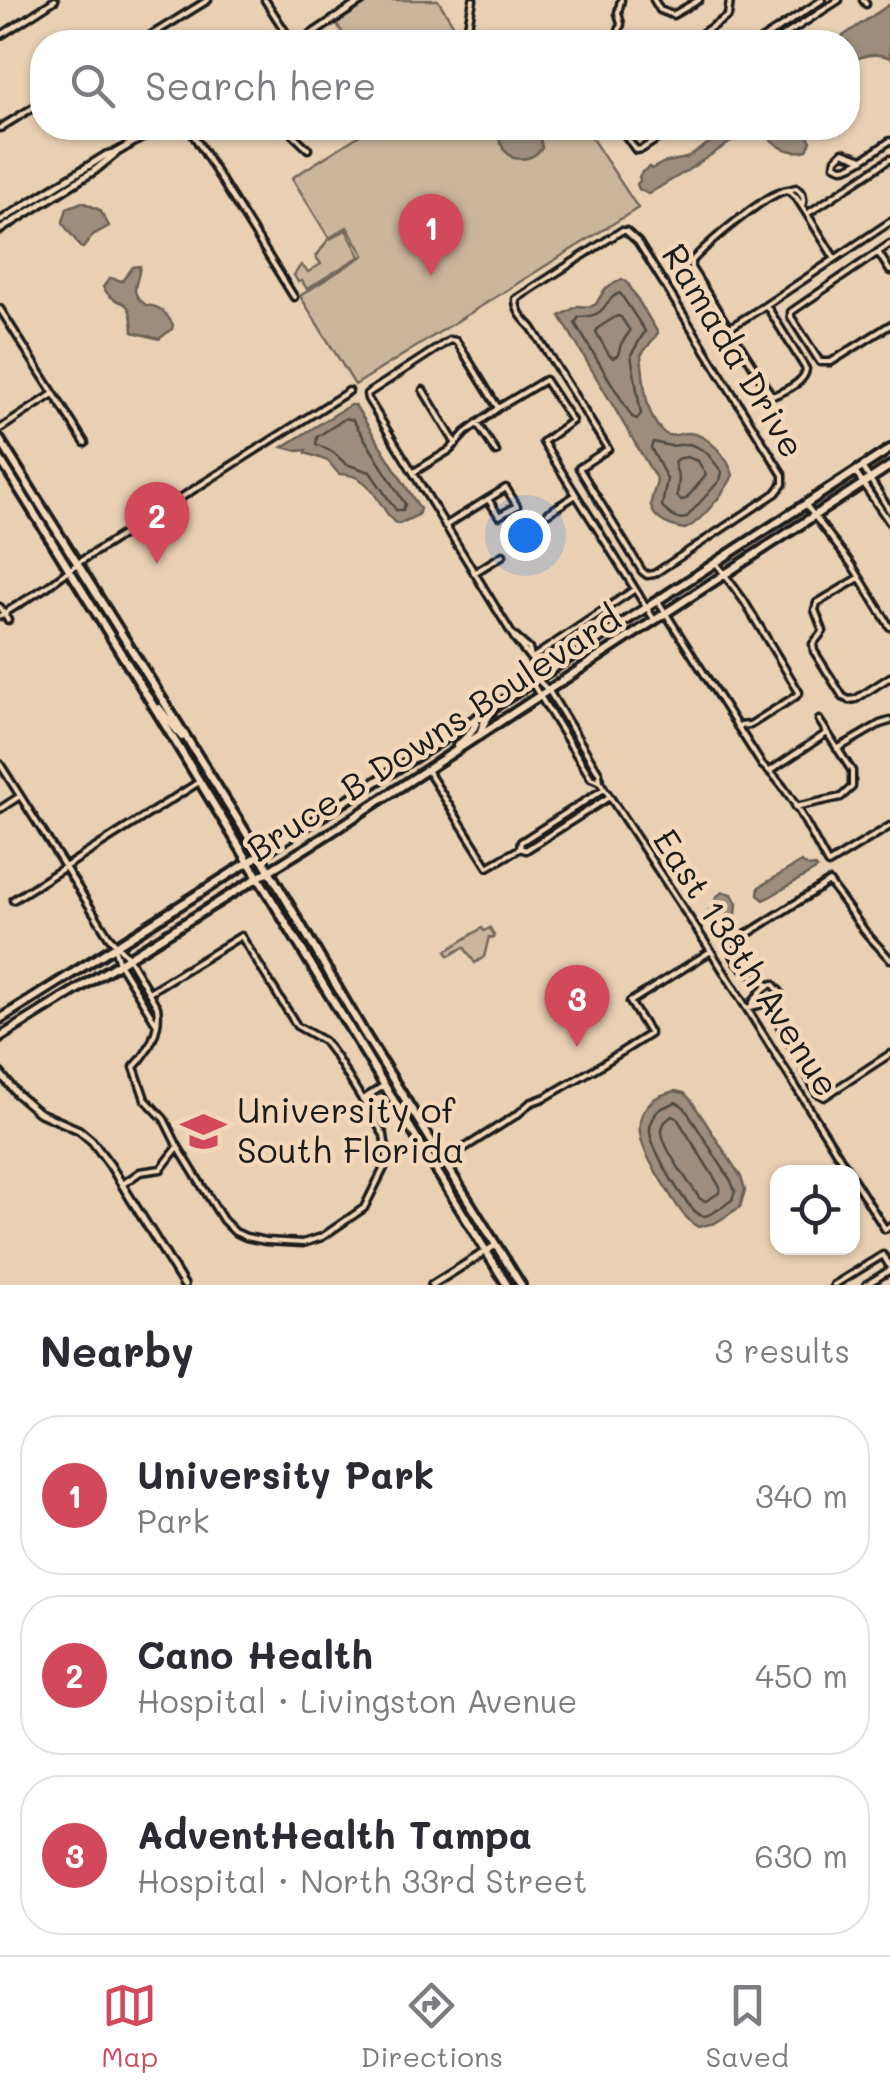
<!DOCTYPE html>
<meta charset="utf-8">
<style>
body{margin:0;font-family:Mali,sans-serif;background:#f7f7f7;color:#2b2b33}
.controls{position:absolute;right:30px;bottom:30px;display:grid;overflow:hidden;border-radius:20px;box-shadow:0 2px 8px #0004}
.controls button{width:90px;height:90px;display:grid;place-items:center;padding:0;border:0;border-bottom:2px solid #e1e1e2;background:#fff;color:#2b2b33;font:50px sans-serif}
.you{position:absolute;left:525px;top:535px;width:35px;height:35px;margin:-25px;border:8px solid #fff;border-radius:50%;background:#1a73e8;box-shadow:0 0 0 15px #1a73e833}
.badge{display:grid;place-items:center;width:65px;height:65px;border-radius:50%;background:#d1495b;color:#fff;font-size:32px;font-weight:700}
.pin{position:absolute;translate:-50% -82px;filter:drop-shadow(0 2px 5px #0008)}
.pin::after{content:'';position:absolute;top:52px;width:35px;height:30px;background:inherit;clip-path:polygon(0 0,100% 0,50% 100%)}
.list{margin:0;padding:0;list-style:none}
h2{display:flex;justify-content:space-between;align-items:center;height:130px;margin:0;padding:0 40px;font-size:42px}
h2 small{font-size:32px;font-weight:400;color:#7c7c81}
.list li{display:grid;grid-template-columns:65px 1fr auto;gap:30px;align-items:center;box-sizing:border-box;height:160px;margin:0 20px 20px;padding:0 20px;border:2px solid #e1e1e2;border-radius:40px}
.list b{display:block;font-size:38px;white-space:nowrap}
.list p{margin:0;font-size:32px;white-space:nowrap;color:#7c7c81}
.list em{font-size:32px;font-style:normal;color:#7c7c81}
.icon{flex:none;width:55px;height:55px;fill:none;stroke:currentColor;stroke-width:2;stroke-linecap:round;stroke-linejoin:round}
.map{position:relative;flex:none;width:890px;height:1285px;overflow:hidden}
.search{position:absolute;background:#fff;box-shadow:0 2px 8px #0004;left:30px;right:30px;top:30px;height:110px;display:flex;align-items:center;gap:25px;box-sizing:border-box;padding:0 35px;border-radius:40px;color:#7c7c81;font-size:38px}
.sheet{height:670px;background:#fff}
nav{display:flex;justify-content:space-around;align-items:center;box-sizing:border-box;height:140px;border-top:2px solid #e1e1e2;background:#fff;font-size:28px;color:#7c7c81}
nav a{display:grid;justify-items:center;gap:5px}
nav .on{color:#d1495b}
.map>svg:first-child{display:block}
</style>
<div class="map">
<svg width="890" height="1285" viewBox="0 0 890 1285">
<rect width="100%" height="100%" fill="#e9d0b3"/>
<filter id="ink" filterUnits="userSpaceOnUse"><feTurbulence type="fractalNoise" baseFrequency=".01" numOctaves="2"/><feDisplacementMap in="SourceGraphic" scale="20" xChannelSelector="R" yChannelSelector="G"/><feConvolveMatrix kernelMatrix="1 2 1 2 8 2 1 2 1" color-interpolation-filters="sRGB"/></filter>
<g filter="url(#ink)">
<path fill="#cbb59d" stroke="#74685c" stroke-width="2.5" d="M371 0H438L464 42H349L336 23Z
M371 128H585L638 208 355 385 300 296 364 255 347 227 329 238 292 178Z
M346 230 360 256 307 289 302 281 298 282 294 275 301 265 308 272 321 264 316 257 327 241Z
M482 928 484 931 490 928 494 935 493 938 489 937 484 957 475 963 464 947 449 956 446 951Z"/>
<path fill="#9e8d7b" stroke="#6a6055" stroke-width="2.5" d="M890 4V58C876 51 860 56 848 64V42H834Z
M732 128H752L685 172 648 194 639 189 637 184 640 181 639 177 642 172 649 167 651 169 663 163 686 158Z
M760 128H803L811 141 807 150C787 156 772 143 760 128Z
M516 130 536 131 540 137 542 148C534 158 525 160 513 158L504 150 499 139 503 133Z
M82 202 100 210 109 226 93 235 83 248 80 247C75 237 67 232 63 222L67 208Z
M140 266C138 286 127 291 146 305 161 306 166 313 173 325L172 329 159 339 133 332C131 288 118 313 103 287L110 278 122 281 133 267Z
M622 279 627 282 658 333 641 355C644 378 644 413 661 430 671 441 678 432 690 433 709 435 728 458 733 475 726 491 700 523 685 529 672 527 654 521 651 506 650 499 656 488 657 480L560 316 578 306 590 307 596 304 605 289Z
M350 405H355L420 509 418 515 399 524 394 522C375 501 372 474 339 474L328 461 306 453V450L298 451 283 447Z
M801 862 809 867 815 866 817 869 764 900 758 895 759 887Z
M723 892 732 894 737 904 736 914 722 920 719 927 714 929 706 917 717 896Z
M675 1091 684 1093 691 1100 741 1177 745 1190 740 1207 715 1223 698 1227C682 1217 674 1200 664 1185 649 1161 624 1124 653 1100 659 1095 668 1093 675 1091Z"/>
<g fill="none" stroke-linecap="round" stroke-linejoin="round">
<path stroke="#504942" stroke-width="2.5" d="M620 293 645 331 631 355 641 414 637 419 632 417 575 323 579 317C611 316 601 300 620 293Z
M617 316 621 317 630 331 621 344 618 355 613 358 609 355 596 332 598 328Z
M346 418 353 420 405 504 403 510H396L370 472 346 464 334 453 316 444 317 437Z
M653 442 670 446 689 444 697 447 706 452 722 472 720 480 686 518C676 521 668 514 662 506L667 479 651 448Z
M687 457 698 461 706 475 686 499 681 500 677 496 679 479 674 462 677 459Z
M676 1102 684 1107 731 1181 735 1191 732 1200C724 1205 713 1215 704 1216 690 1217 650 1147 650 1132 649 1124 654 1117 658 1110Z
M672 1116 677 1118 720 1187 719 1193 706 1201 700 1199C690 1183 661 1147 662 1130 663 1122 667 1120 672 1116Z"/>
<defs>
<path id="minor" d="M265 0 292 42
M473 0 468 26 475 42
M654 0 660 10 673 15 699 0
M863 0 866 4
M0 36 55 0
M140 42 208 0
M616 42 621 24 618 13 621 0
M689 42 728 16 730 0
M758 42 822 0
M774 42 839 0
M0 128 42 102
M189 128 294 297
M286 128 308 149
M620 128 636 150 642 149 674 128
M862 159 843 152 836 159 835 165C838 166 840 168 843 168 854 168 880 147 890 141
M890 159 807 214 796 197 788 190C767 192 706 245 691 262V268L770 393 775 395C787 390 805 382 806 369L766 305 890 222
M788 190 796 188C803 193 805 198 802 206
M807 214 835 259
M621 231H626L638 242 783 475V484L776 493 654 574 647 575 642 571 579 468 608 449 532 328C523 318 516 312 516 299Z
M890 244 791 312V317L820 362H831L890 325
M878 252 890 271
M0 309 85 443
M729 328 766 305
M423 390 456 444
M498 408 459 345 456 341 450 340 367 394 368 399 515 639 530 658
M477 423 496 452
M0 429 53 394
M863 468 890 511
M414 472 450 450 465 433 498 408 545 380 572 421 543 442 655 621
M855 472 890 523
M806 505 852 565 890 627
M548 513 576 495
M445 526 488 499 499 516 517 506 506 488 488 499
M717 564 744 601 799 692 796 696 750 725 737 726
M474 573 503 555
M859 578 817 603 815 610 823 631 813 644 814 651 843 697 849 700 856 699 890 677
M658 601 762 765C790 786 810 833 828 864L890 826
M0 607 8 620
M0 616 48 586 81 561 349 391
M513 635 529 649 537 679 549 691 599 773 600 782 711 951 849 1172
M531 659 635 589
M532 683 591 778 598 781
M837 749 880 724 890 721
M0 764 109 937 128 957 157 1007C161 1028 149 1052 134 1067L145 1099 164 1119 178 1147 223 1220 235 1232 246 1237 266 1241 303 1243 322 1237 364 1208 384 1168 387 1157 384 1135 336 1057 324 1041 297 1026 241 936 149 992
M427 770 488 867 519 849
M770 771 827 733
M604 789 521 842 520 848 526 850 609 797
M795 807 841 797 852 787V771L819 720
M0 809 20 796
M13 900 199 782
M115 950 119 963 156 1023
M768 985C751 974 734 967 730 945L829 882 866 933 890 959
M778 1000 779 1024 817 1093 824 1097 890 1054
M747 1008 778 1000 780 992 773 984C764 986 755 997 751 1006
M362 1100 383 1086
M436 1166 518 1114 530 1103 546 1097 596 1068 650 1034 630 1002 711 951
M852 1177 885 1229 890 1226
M123 1184 140 1172 161 1169 178 1147
M834 1285 883 1255 890 1267
M866 1285 890 1270"/>
<path id="tertiary" d="M300 42 363 0
M0 221 106 155 117 152 158 128
M0 230 94 171 115 154
M0 1073 17 1094 38 1112 79 1130 92 1141 110 1165 184 1285
M432 1285 496 1245"/>
<path id="secondary" d="M0 440 260 855 364 1033 521 1285
M0 459C173 732 337 1011 507 1285
M159 708 182 737
M480 735 483 725 491 712
M457 746C466 738 475 731 477 718
M0 1019 477 718 890 449
M0 1037 327 835 890 466"/>
</defs>
<use href="#minor" stroke="#1c1c1c" stroke-width="11"/>
<use href="#tertiary" stroke="#1c1c1c" stroke-width="12"/>
<use href="#secondary" stroke="#1c1c1c" stroke-width="14"/>
<use href="#minor" stroke="#f2d7b9" stroke-width="4"/>
<use href="#tertiary" stroke="#f2d7b9" stroke-width="5"/>
<use href="#secondary" stroke="#f2d7b9" stroke-width="6"/>
</g>
</g>
<defs>
<symbol id="university-bare" viewBox="-9 -9 18 18"><path d="M0-5L7-2L0 1L-7-2ZM-4 1L0 2.5L4 1V4Q0 6-4 4Z" fill="#d1495b" stroke="#f2d7b9" stroke-width="2.5" paint-order="stroke"/></symbol>
</defs>
<g fill-rule="evenodd">
<use href="#university-bare" x="172" y="1100" width="63" height="63"/>
</g>
<g text-anchor="middle" stroke-width="9" stroke-linejoin="round" paint-order="stroke">
<g font-size="35" fill="#1c1c1c" stroke="#f2d7b9">
<text transform="translate(733 351) rotate(59)" y="12">Ramada Drive</text>
<text transform="translate(434 734) rotate(-33)" y="12">Bruce B Downs Boulevard</text>
<text transform="translate(746 963) rotate(57)" y="12">East 138th Avenue</text>
</g>
<g font-size="35" fill="#1c1c1c" stroke="#f2d7b9" text-anchor="start">
<text x="237" y="1123">University of<tspan x="237" dy="40">South Florida</tspan></text>
</g>
</g>
</svg>
<div class="controls">
<button><svg class="icon" aria-label="locate" viewBox="0 0 24 24"><circle cx="12" cy="12" r="6"/><path d="M12 2v4M12 18v4M2 12h4M18 12h4"/></svg></button>
</div>
<div class="you"></div>
<div class="pin badge" style="left:431px;top:276px">1</div>
<div class="pin badge" style="left:157px;top:564px">2</div>
<div class="pin badge" style="left:577px;top:1047px">3</div>
<div class="search"><svg class="icon" aria-label="search" viewBox="0 0 24 24"><circle cx="10" cy="10" r="6"/><path d="M15 15l6 6"/></svg>Search here</div>
</div>
<section class="sheet">
<h2>Nearby<small>3 results</small></h2>
<ul class="list">
<li><span class="badge">1</span><div><b>University Park</b><p>Park</p></div><em>340 m</em></li>
<li><span class="badge">2</span><div><b>Cano Health</b><p>Hospital · Livingston Avenue</p></div><em>450 m</em></li>
<li><span class="badge">3</span><div><b>AdventHealth Tampa</b><p>Hospital · North 33rd Street</p></div><em>630 m</em></li>
</ul>
</section>
<nav>
<a class="on"><svg class="icon" aria-label="map" viewBox="0 0 24 24"><path d="M3 6l6-2 6 2 6-2v14l-6 2-6-2-6 2zM9 4v14M15 6v14"/></svg>Map</a>
<a><svg class="icon" aria-label="directions" viewBox="0 0 24 24"><path d="M12 3l9 9-9 9-9-9zM9 14v-3h6M13 9l2 2-2 2"/></svg>Directions</a>
<a><svg class="icon" aria-label="saved" viewBox="0 0 24 24"><path d="M7 4h10v16l-5-4-5 4z"/></svg>Saved</a>
</nav>
